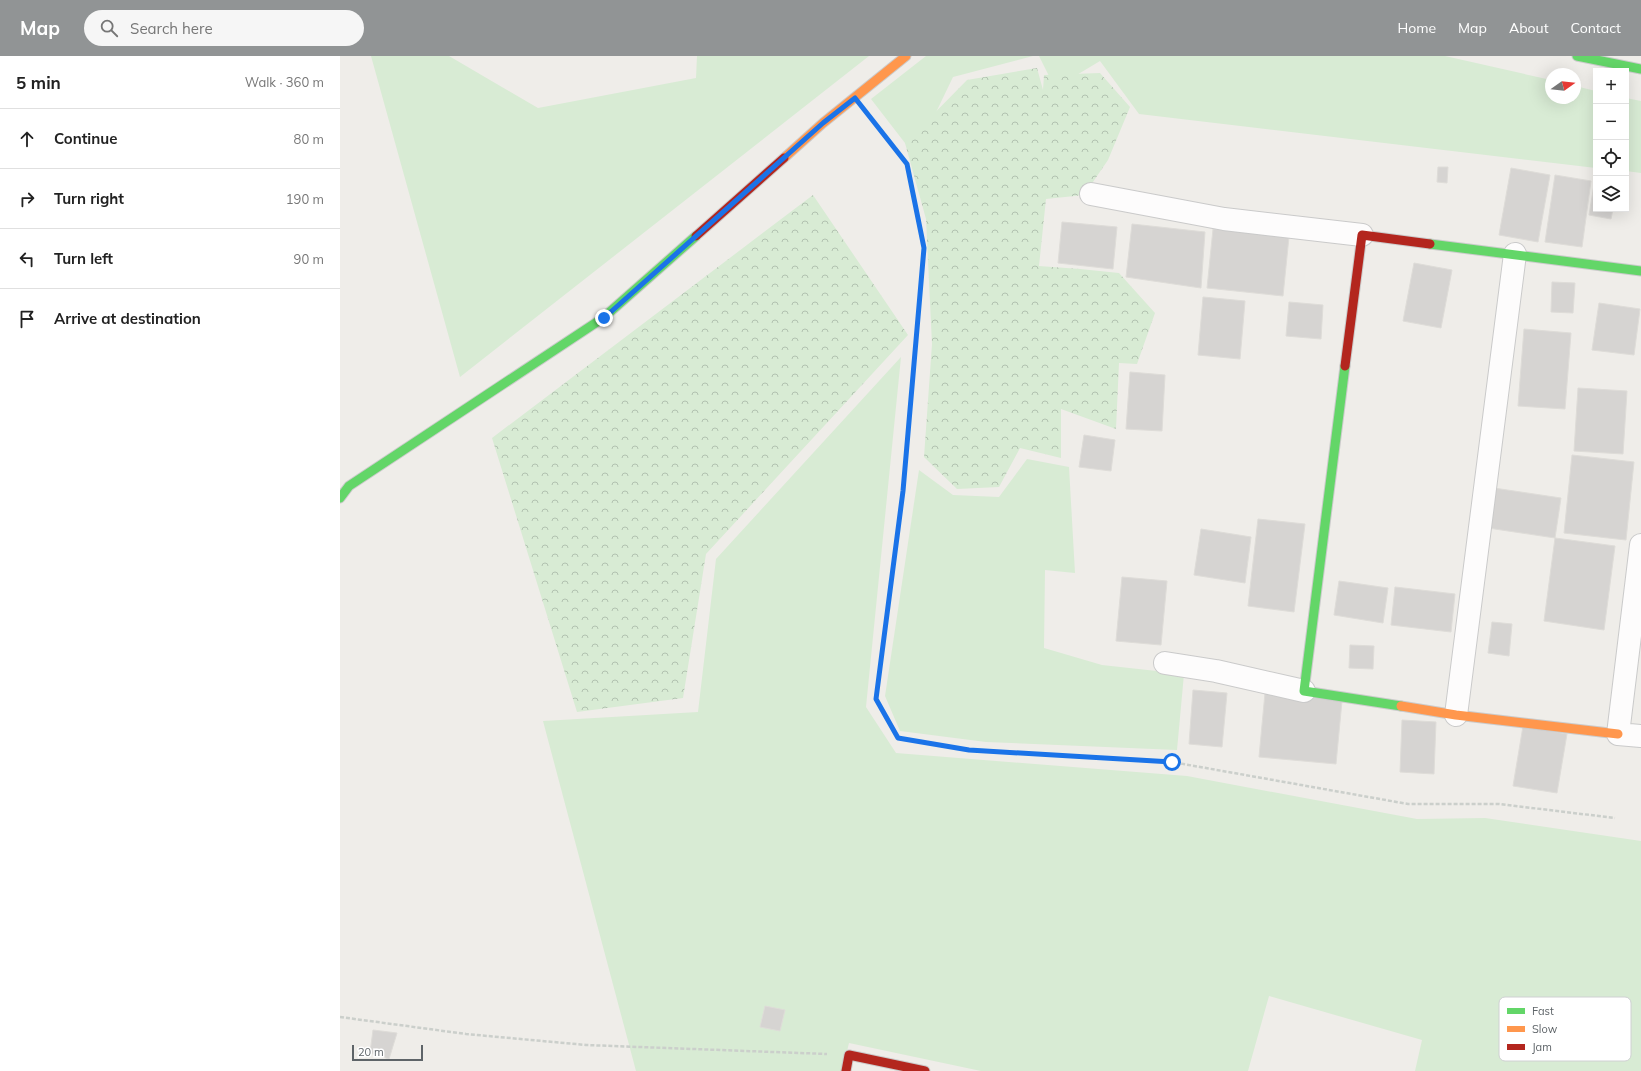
<!DOCTYPE html>
<meta charset="utf-8">
<style>
body{margin:0;font-family:Mulish,sans-serif;background:#f6f6f6;color:#222}
.controls{position:absolute;right:12px;top:12px;display:grid;overflow:hidden;border-radius:0px;box-shadow:0 4px 16px #0002}
.controls button{width:36px;height:36px;display:grid;place-items:center;padding:0;border:0;border-bottom:1px solid #e0e0e0;background:#fff;color:#222;font:20px sans-serif}
.compass{position:absolute;left:1205px;top:12px;width:36px;height:36px;border-radius:50%;background:#fff;box-shadow:0 4px 16px #0002;rotate:75deg}
.scale{position:absolute;left:12px;bottom:10px;width:71px;box-sizing:border-box;padding-left:4px;border:2px solid #5e6468;border-top:0;font-size:11px;line-height:14px;white-space:nowrap;color:#5e6468;-webkit-text-stroke:3px #fff;paint-order:stroke}
.stop{position:absolute;width:12px;height:12px;margin:-9px;border:3px solid #1a73e8;border-radius:50%;background:#fff}
.stop.end{background:#1a73e8;border-color:#fff;box-shadow:0 1px 4px #0008}
.list{margin:0;padding:0;list-style:none}
h2{display:flex;justify-content:space-between;align-items:center;height:52px;margin:0;padding:0 16px;font-size:17px}
h2 small{font-size:13px;font-weight:400;color:#767676}
.list li{display:grid;grid-template-columns:26px 1fr auto;gap:12px;align-items:center;box-sizing:border-box;height:60px;padding:0 16px;border-top:1px solid #e0e0e0}
.list b{display:block;font-size:15px;white-space:nowrap}
.list em{font-size:13px;font-style:normal;color:#767676}
.icon{flex:none;width:22px;height:22px;fill:none;stroke:currentColor;stroke-width:2;stroke-linecap:round;stroke-linejoin:round}
.map{position:relative;flex:none;width:1301px;height:1015px;overflow:hidden}
header{display:flex;align-items:center;gap:24px;box-sizing:border-box;height:56px;padding:0 20px;background:#919495;color:#fff}
header strong{font-size:19px}
nav{display:flex;gap:22px;margin-inline-start:auto;font-size:14px}
.search{width:280px;height:36px;background:#f6f6f6;display:flex;align-items:center;gap:10px;box-sizing:border-box;padding:0 14px;border-radius:22px;color:#767676;font-size:15px}
main{display:flex}
aside{flex:1;background:#fff}
.map>svg:first-child{display:block}
</style>
<header>
<strong>Map</strong>
<div class="search"><svg class="icon" aria-label="search" viewBox="0 0 24 24"><circle cx="10" cy="10" r="6"/><path d="M15 15l6 6"/></svg>Search here</div>
<nav><a>Home</a><a>Map</a><a>About</a><a>Contact</a></nav>
</header>
<main>
<aside>
<h2>5 min<small>Walk · 360 m</small></h2>
<ul class="list">
<li><svg class="icon" aria-label="ahead" viewBox="0 0 24 24"><path d="M12 20V5M6 11l6-6 6 6"/></svg><div><b>Continue</b></div><em>80 m</em></li>
<li><svg class="icon" aria-label="right" viewBox="0 0 24 24"><path d="M7 20v-9h11M14 6l5 5-5 5"/></svg><div><b>Turn right</b></div><em>190 m</em></li>
<li><svg class="icon" aria-label="left" viewBox="0 0 24 24"><path d="M17 20v-9H6M10 6l-5 5 5 5"/></svg><div><b>Turn left</b></div><em>90 m</em></li>
<li><svg class="icon" aria-label="arrive" viewBox="0 0 24 24"><path d="M6 21V4h12l-3 4 3 4H6"/></svg><div><b>Arrive at destination</b></div></li>
</ul>
</aside>
<div class="map">
<svg width="1301" height="1015" viewBox="0 0 1301 1015">
<defs>
<pattern id="forest-crowns" width="20" height="18" patternUnits="userSpaceOnUse"><rect width="20" height="18" fill="#d8ebd4"/><path d="M2 6a3 3 0 1 1 6 0M12 15a3 3 0 1 1 6 0" fill="none" stroke="#b2c2b0"/></pattern>
</defs>
<rect width="100%" height="100%" fill="#efede9"/>
<path fill="#d8ebd4" d="M31 0H109L198 52 356 22 357 0H529L120 321Z
M586 0H693L613 21 575 100 531 43Z
M699 0H1105L1211 24V42H1235V30L1256 35V112L799 58 760 5 715 32Z
M1286 42 1301 45V117L1286 115Z
M561 301 526 651 556 697 847 720 1077 763 1145 762 1301 785V1015H1075L1082 984 929 940 908 1015H641L509 987 502 1015H296L203 665 358 656 376 503Z
M687 403 729 411 735 517 705 514 704 592 762 609 844 618 837 694 646 686 560 675 545 640 579 414 613 439 659 441Z"/>
<path fill="url(#forest-crowns)" d="M697 12 703 34 704 19 760 17 790 51 768 104 744 139 706 143 699 210 740 213 779 217 815 257 797 308 779 307 776 373 721 353V402L680 392 659 431 617 433 584 401 592 288 586 163 565 87 627 24Z
M473 139 568 279 366 498 343 642 237 656 152 382Z"/>
<path fill="#d6d4d2" stroke="#dedcd8" d="M1098 111H1108L1107 127 1097 126Z
M1171 112 1210 119 1198 186 1159 179Z
M1215 119 1251 125 1242 191 1205 186Z
M1254 129 1256 130V153H1273L1271 163 1249 159Z
M722 166 777 171 773 213 718 207Z
M792 168 865 176 861 232 786 221Z
M873 173 949 181 943 240 867 232Z
M1074 207 1112 214 1101 272 1063 265Z
M1212 226 1235 227 1233 257 1211 256Z
M863 241 905 245 900 303 858 299Z
M949 246 983 249 981 283 946 280Z
M1259 247 1300 253 1294 299 1252 294Z
M1184 273 1231 277 1225 353 1178 350Z
M790 316 825 319 822 375 786 373Z
M1238 332 1287 335 1283 398 1234 395Z
M744 379 775 384 771 415 739 411Z
M1232 399 1294 406 1286 484 1224 477Z
M1154 432 1221 442 1215 482 1148 472Z
M918 463 965 468 954 556 908 550Z
M861 473 911 481 905 527 854 519Z
M1215 482 1275 490 1264 574 1204 565Z
M782 521 827 525 821 589 776 585Z
M999 525 1048 532 1043 567 994 559Z
M1055 531 1115 538 1111 576 1051 569Z
M1152 566 1172 568 1169 600 1148 597Z
M1010 589 1034 590 1033 613 1009 612Z
M853 634 887 637 882 691 849 688Z
M925 637 1002 645 996 708 919 701Z
M1062 664 1096 666 1094 718 1060 716Z
M1183 670 1227 678 1217 737 1173 730Z
M425 950 445 954 440 975 420 971Z
M33 974 57 977 49 1003 30 997Z"/>
<g fill="none" stroke-linecap="round" stroke-linejoin="round">
<defs>
<path id="street" d="M751 138 884 163 1022 179
M1301 489 1278 678 1301 680
M825 607 876 615 964 635
M1116 659 1175 198"/>
<path id="fast" d="M1237 0 1301 13
M1090 188 1301 215
M1005 310 964 635 1061 650
M0 442 9 430 263 262 356 180"/>
<path id="slow" d="M444 102 483 67 566 0
M1061 650 1116 659 1278 678"/>
<path id="jam" d="M356 180 444 102
M1005 310 1022 179 1090 188
M506 1015 509 999 585 1015"/>
</defs>
<use href="#street" stroke="#cacaca" stroke-width="24"/>
<use href="#fast" stroke="#cbcbcb" stroke-width="11"/>
<use href="#slow" stroke="#cbcbcb" stroke-width="11"/>
<use href="#jam" stroke="#cbcbcb" stroke-width="11"/>
<path stroke="#cbcfcb" stroke-width="2.5" stroke-dasharray="4 2" stroke-linecap="butt" d="M529 60 567 108 584 192 563 435 536 643 558 682 629 694 832 706 1068 748H1159L1275 762
M0 961 126 978 246 989 487 998"/>
<use href="#street" stroke="#fdfcfc" stroke-width="22"/>
<use href="#fast" stroke="#63d668" stroke-width="9"/>
<use href="#slow" stroke="#ff974d" stroke-width="9"/>
<use href="#jam" stroke="#b3261e" stroke-width="9"/>
</g>
<g fill="none" stroke-linecap="round" stroke-linejoin="round">
<path stroke="#1a73e8" stroke-width="5" d="M264 262 483 67 515 42 567 108 584 192 563 435 536 643 558 682 629 694 832 706"/>
</g>
<rect x="1159" y="941" width="132" height="64" rx="6" fill="#fff" stroke="#cfd0d2" stroke-width="1"/>
<rect x="1167" y="952" width="18" height="6" fill="#63d668"/>
<rect x="1167" y="970" width="18" height="6" fill="#ff974d"/>
<rect x="1167" y="988" width="18" height="6" fill="#b3261e"/>
<g font-size="11" fill="#5e6468">
<text x="1192" y="959">Fast</text>
<text x="1192" y="977">Slow</text>
<text x="1192" y="995">Jam</text>
</g>
</svg>
<div class="controls">
<button>+</button>
<button>−</button>
<button><svg class="icon" aria-label="locate" viewBox="0 0 24 24"><circle cx="12" cy="12" r="6"/><path d="M12 2v4M12 18v4M2 12h4M18 12h4"/></svg></button>
<button><svg class="icon" aria-label="layers" viewBox="0 0 24 24"><path d="M12 4l9 5-9 5-9-5zM3 14l9 5 9-5"/></svg></button>
</div>
<svg class="compass" viewBox="-18 -18 36 36"><path d="M0-13l5 13h-10z" fill="#e53935"/><path d="M0 13l5-13h-10z" fill="#767676"/></svg>
<div class="scale">20 m</div>
<div class="stop" style="left:832px;top:706px"></div>
<div class="stop end" style="left:264px;top:262px"></div>
</div>
</main>
